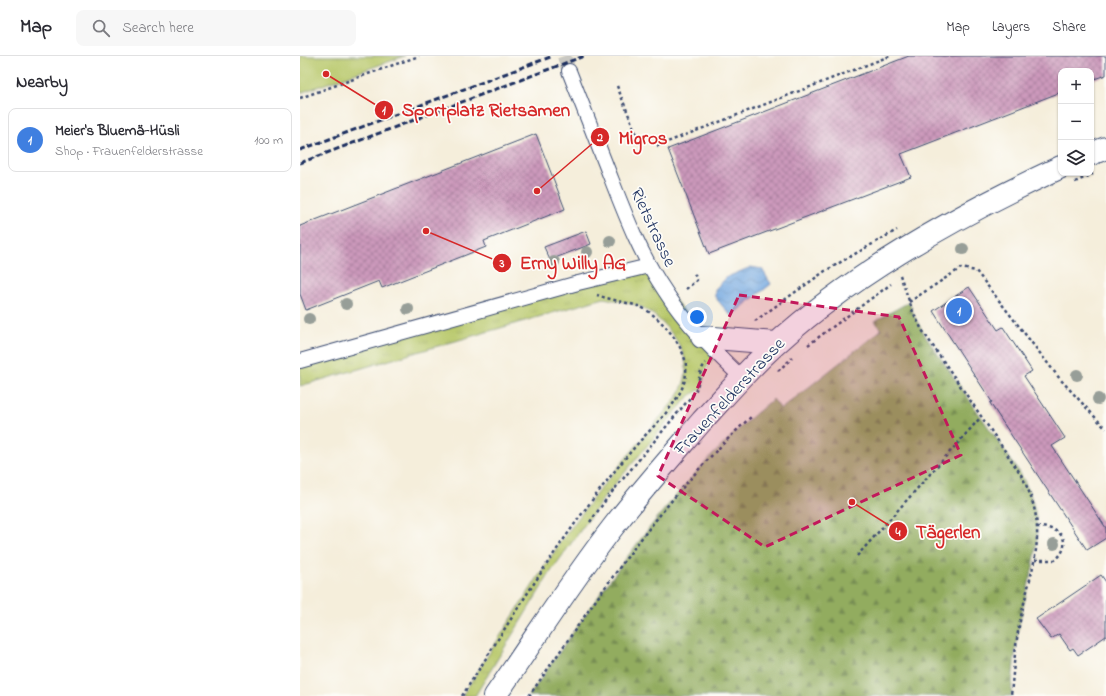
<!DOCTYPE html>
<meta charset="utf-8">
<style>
body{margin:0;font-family:"Indie Flower",sans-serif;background:#f7f7f7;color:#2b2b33}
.controls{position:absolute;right:12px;top:12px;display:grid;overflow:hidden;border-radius:8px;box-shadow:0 1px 3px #0004}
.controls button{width:36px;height:36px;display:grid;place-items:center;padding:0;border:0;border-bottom:1px solid #e1e1e2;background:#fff;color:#2b2b33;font:20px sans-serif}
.you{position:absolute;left:397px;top:261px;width:14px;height:14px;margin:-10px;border:3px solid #fff;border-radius:50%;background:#1a73e8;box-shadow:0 0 0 6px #1a73e833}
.badge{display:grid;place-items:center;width:26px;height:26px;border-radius:50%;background:#2563eb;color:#fff;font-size:13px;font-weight:700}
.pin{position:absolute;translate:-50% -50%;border:2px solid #fff;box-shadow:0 1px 4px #0006}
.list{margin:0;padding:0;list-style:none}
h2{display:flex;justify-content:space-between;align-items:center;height:52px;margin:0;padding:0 16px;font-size:17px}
h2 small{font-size:13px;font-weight:400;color:#7c7c81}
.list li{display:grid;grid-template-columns:26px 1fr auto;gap:12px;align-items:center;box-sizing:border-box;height:64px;margin:0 8px 8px;padding:0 8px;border:1px solid #e1e1e2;border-radius:8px}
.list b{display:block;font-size:15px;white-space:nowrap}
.list p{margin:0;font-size:13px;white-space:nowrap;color:#7c7c81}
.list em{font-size:13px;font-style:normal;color:#7c7c81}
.icon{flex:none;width:22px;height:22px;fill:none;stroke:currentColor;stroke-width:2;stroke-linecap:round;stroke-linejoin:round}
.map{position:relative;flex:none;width:806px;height:640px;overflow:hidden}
header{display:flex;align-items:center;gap:24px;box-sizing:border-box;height:56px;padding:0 20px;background:#fff;border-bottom:1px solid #e1e1e2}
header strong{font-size:19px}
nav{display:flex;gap:22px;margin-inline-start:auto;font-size:14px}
.search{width:280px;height:36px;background:#f7f7f7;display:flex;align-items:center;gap:10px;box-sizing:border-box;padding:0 14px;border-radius:8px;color:#7c7c81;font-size:15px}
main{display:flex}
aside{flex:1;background:#fff}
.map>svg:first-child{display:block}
</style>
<header>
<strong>Map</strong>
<div class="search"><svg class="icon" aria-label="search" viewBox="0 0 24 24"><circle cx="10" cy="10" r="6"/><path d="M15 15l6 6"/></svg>Search here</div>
<nav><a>Map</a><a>Layers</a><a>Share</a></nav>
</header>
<main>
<aside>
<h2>Nearby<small></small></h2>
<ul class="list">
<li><span class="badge" style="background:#3f7fe0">1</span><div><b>Meier's Bluemä-Hüsli</b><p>Shop · Frauenfelderstrasse</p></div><em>100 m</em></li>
</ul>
</aside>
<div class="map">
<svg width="806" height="640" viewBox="0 0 806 640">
<defs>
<pattern id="grass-tufts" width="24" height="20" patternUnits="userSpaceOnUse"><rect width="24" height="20" fill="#b8c86b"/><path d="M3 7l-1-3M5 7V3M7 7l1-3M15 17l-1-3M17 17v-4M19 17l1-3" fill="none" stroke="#9eac5f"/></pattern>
<pattern id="forest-firs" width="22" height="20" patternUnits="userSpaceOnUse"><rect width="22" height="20" fill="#92ac5f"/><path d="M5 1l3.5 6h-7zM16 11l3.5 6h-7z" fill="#768c52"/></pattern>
<pattern id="water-waves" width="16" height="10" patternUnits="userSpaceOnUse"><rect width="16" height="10" fill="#74a8e0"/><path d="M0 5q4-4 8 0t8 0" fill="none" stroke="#5e89b9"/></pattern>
<pattern id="building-cross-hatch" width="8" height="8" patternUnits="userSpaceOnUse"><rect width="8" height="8" fill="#c9b"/><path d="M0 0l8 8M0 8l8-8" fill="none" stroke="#a57d9b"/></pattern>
</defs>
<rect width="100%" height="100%" fill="#fdfcf7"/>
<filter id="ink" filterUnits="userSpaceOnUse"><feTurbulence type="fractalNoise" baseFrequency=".025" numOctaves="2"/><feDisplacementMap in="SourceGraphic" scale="8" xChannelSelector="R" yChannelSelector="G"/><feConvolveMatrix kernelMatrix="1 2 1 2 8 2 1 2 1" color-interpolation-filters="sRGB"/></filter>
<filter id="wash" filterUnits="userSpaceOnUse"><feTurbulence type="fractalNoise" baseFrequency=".012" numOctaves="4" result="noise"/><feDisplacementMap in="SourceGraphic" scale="16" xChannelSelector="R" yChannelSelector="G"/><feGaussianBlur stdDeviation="0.9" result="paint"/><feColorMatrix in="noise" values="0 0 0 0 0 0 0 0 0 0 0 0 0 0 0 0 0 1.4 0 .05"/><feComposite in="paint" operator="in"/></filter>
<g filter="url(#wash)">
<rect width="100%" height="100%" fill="#f5eedb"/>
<path fill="url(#grass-tufts)" stroke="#6a7c64" d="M349 210 416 297 405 314 402 332 388 341 306 439 252 514 175 640H162L261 485 300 433 378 340C382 332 386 323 386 313 387 291 362 262 343 252 332 246 317 245 304 242L0 330V305Z"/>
<path fill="url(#forest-firs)" stroke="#566e5e" d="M609 246 615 262 626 281 720 417C753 475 730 511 719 570 715 593 713 617 711 640H229C302 536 373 424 473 343L481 353 581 274 575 265Z"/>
<path fill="#b8c86b" stroke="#6a7c64" d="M0 0H105L0 37Z"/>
<path fill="url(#water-waves)" stroke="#486c9f" d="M451 211 462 213 471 228 431 260 415 241V233L427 221Z"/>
<g id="blocks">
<path fill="url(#building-cross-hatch)" d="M609 0H806V19L791 24V15H761V36L601 98 611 121 409 198 368 93Z
M236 78 265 153 184 185 186 191 82 232 79 225 6 254 0 238V170Z
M286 175 291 188 250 204 244 191Z
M669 231 698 274 703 271 732 315 724 320 765 382 752 390 806 472V482L787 494 690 347 692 346 633 255Z
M801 519 806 526V580L778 599 773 592 770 594 759 578 751 583 736 563Z"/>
</g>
</g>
<g filter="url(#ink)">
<use href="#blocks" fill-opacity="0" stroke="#3c4c71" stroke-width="1"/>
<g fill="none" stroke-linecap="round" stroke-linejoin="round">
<path stroke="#c9c8c2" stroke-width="14" stroke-dasharray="14 7" stroke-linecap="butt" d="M264 0 269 15"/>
<defs>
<path id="minor" d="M269 15C282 49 296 83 309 117 325 158 340 198 365 235 385 267 414 295 441 321
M0 305 278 227 349 210"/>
<path id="primary" d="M791 98 806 92
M402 281 476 287
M195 640C234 584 271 525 313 471 341 435 372 400 402 365 426 339 449 312 476 288 555 216 664 156 761 111"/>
</defs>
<use href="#minor" stroke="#3c4c71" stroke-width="16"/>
<use href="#primary" stroke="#3c4c71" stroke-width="24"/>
<path stroke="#3c4c71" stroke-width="2.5" stroke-dasharray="3 3" stroke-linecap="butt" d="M317 30 339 85
M0 42 119 0
M357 90 590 0
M775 126 793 118
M600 219 613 256 622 274 720 417C753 476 730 511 719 570 715 593 713 617 711 640
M386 233 397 224 394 217
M609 246 661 212 676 215 760 323 806 373
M455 265 525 215 597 174
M508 289 591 228
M478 315 492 302
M290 466 308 441 395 336C400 326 398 315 406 307
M557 500 681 361
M735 504H755C765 497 769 482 756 475 751 472 744 471 737 471
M162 640C219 551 270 465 340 385 358 365 389 339 386 309 384 289 358 257 338 250 325 246 311 244 297 239
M229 640C297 543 363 441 451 361"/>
<use href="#minor" stroke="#fff" stroke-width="14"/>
<use href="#primary" stroke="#fff" stroke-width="22"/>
<path stroke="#1b2f5e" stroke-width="3" stroke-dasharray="6 3" stroke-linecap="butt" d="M0 94 253 0
M0 107 284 0"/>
</g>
<g fill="#979e98">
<circle cx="310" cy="185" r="6"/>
<circle cx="663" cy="193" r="6"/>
<circle cx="287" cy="196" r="6"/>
<circle cx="254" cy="206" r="6"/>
<circle cx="46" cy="248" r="6"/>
<circle cx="108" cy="253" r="6"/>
<circle cx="9" cy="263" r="6"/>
<circle cx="777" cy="319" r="6"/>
<circle cx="798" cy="343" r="6"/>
<circle cx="754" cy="488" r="6"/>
</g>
</g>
<path fill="#c2185b" fill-opacity="0.2" stroke="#c2185b" stroke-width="3" stroke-dasharray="8 5" stroke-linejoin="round" d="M439 239 599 261 661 399 465 491 358 420Z"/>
<g text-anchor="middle" stroke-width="3.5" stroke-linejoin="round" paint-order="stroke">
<g font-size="18" fill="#1b2f5e" stroke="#fdfcf7">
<text transform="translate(354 171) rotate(65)" y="6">Rietstrasse</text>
<text transform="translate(429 340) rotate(-47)" y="6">Frauenfelderstrasse</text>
</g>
</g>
<path fill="none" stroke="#d62828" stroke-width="1.5" d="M26 18L84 54M237 135L300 81M126 175L202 207M552 446L598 475"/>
<g fill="#d62828" stroke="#fdfcf7" stroke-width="1.5">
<circle cx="26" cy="18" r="4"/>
<circle cx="237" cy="135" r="4"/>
<circle cx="126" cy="175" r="4"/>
<circle cx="552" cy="446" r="4"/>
<circle cx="84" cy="54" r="10"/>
<circle cx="300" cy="81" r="10"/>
<circle cx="202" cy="207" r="10"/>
<circle cx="598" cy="475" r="10"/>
</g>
<g font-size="12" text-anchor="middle" font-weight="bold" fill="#fff">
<text x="84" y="58">1</text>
<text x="300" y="85">2</text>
<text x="202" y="211">3</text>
<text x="598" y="480">4</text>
</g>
<g font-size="19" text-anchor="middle" font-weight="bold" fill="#d62828" stroke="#fdfcf7" stroke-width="3.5" stroke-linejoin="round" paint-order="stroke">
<text x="186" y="60">Sportplatz Rietsamen</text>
<text x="343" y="88">Migros</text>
<text x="273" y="213">Erny Willy AG</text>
<text x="648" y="482">Tägerlen</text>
</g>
</svg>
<div class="controls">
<button>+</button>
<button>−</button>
<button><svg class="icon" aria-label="layers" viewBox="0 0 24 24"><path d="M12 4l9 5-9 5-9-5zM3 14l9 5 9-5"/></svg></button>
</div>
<div class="you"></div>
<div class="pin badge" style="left:659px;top:255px;background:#3f7fe0">1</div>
</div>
</main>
